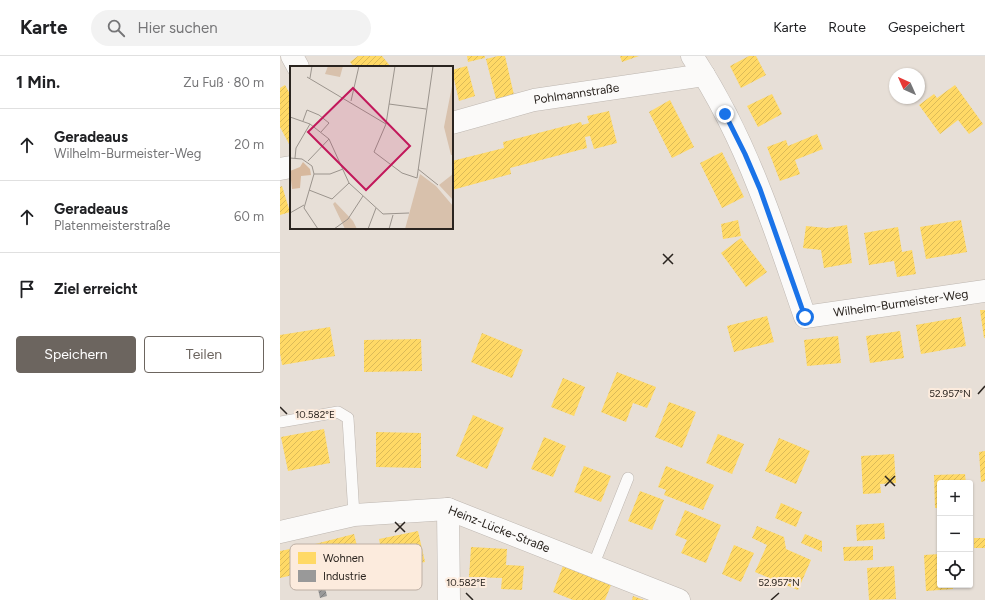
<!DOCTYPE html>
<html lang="de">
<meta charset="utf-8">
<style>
body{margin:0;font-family:Figtree,sans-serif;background:#f2f2f2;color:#202124}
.controls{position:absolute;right:12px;bottom:12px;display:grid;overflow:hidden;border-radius:4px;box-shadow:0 1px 3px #0004}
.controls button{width:36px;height:36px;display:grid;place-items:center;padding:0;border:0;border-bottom:1px solid #e0e0e0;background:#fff;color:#202124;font:20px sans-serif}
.compass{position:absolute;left:609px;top:12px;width:36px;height:36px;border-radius:50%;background:#fff;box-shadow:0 1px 3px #0004;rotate:315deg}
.stop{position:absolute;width:12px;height:12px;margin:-9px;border:3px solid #1a73e8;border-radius:50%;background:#fff}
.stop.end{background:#1a73e8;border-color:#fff;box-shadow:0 1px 4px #0008}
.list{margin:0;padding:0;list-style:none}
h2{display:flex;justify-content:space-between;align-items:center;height:52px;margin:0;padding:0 16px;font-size:17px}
h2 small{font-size:13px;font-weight:400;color:#757577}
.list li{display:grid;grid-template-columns:26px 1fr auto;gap:12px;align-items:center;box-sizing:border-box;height:72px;padding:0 16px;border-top:1px solid #e0e0e0}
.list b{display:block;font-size:15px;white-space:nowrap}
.list p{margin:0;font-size:13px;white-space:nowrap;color:#757577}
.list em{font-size:13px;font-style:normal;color:#757577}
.actions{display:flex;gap:8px;padding:12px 16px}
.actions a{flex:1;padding:9px 0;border:1px solid #6c655f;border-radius:4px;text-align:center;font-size:14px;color:#6c655f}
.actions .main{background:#6c655f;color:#fff}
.icon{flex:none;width:22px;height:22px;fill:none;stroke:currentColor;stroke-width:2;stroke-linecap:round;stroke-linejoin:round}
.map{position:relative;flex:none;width:705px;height:544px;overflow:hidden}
header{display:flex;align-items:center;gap:24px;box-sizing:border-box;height:56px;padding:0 20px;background:#fff;border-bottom:1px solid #e0e0e0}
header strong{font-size:19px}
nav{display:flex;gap:22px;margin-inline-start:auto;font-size:14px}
.search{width:280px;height:36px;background:#f2f2f2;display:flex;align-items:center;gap:10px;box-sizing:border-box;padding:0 14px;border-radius:22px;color:#757577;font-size:15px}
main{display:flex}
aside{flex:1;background:#fff}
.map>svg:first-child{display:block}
</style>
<header>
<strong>Karte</strong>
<div class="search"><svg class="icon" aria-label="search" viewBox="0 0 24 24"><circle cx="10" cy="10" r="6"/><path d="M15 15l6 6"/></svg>Hier suchen</div>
<nav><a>Karte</a><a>Route</a><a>Gespeichert</a></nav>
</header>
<main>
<aside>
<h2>1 Min.<small>Zu Fuß · 80 m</small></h2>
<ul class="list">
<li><svg class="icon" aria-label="ahead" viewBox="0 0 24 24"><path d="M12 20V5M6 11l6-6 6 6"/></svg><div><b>Geradeaus</b><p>Wilhelm-Burmeister-Weg</p></div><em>20 m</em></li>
<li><svg class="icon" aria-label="ahead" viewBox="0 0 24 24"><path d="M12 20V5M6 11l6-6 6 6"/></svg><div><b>Geradeaus</b><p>Platenmeisterstraße</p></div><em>60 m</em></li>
<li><svg class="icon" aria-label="arrive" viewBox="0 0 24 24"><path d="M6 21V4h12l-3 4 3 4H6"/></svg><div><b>Ziel erreicht</b></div></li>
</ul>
<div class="actions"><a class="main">Speichern</a><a>Teilen</a></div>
</aside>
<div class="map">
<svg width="705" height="544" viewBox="0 0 705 544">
<defs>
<pattern id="homes-hatch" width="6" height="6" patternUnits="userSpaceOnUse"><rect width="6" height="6" fill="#ffd966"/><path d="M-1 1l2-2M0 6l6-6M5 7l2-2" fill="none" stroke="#dbba58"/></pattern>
<pattern id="industry-hatch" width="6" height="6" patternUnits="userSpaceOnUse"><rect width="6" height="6" fill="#999"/><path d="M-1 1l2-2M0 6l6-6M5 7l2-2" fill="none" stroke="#7d7d7c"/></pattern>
</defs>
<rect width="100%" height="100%" fill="#e7dfd7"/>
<path fill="url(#homes-hatch)" d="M78 0H102L111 11H74L70 6Z
M187 0H205V2L188 6Z
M218 0H225L234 39 216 43 206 3Z
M340 0H359L342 6Z
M469 0H476L486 19 461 32 450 10Z
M187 10 195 40 179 45 172 14Z
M5 29 11 40V86L9 88 0 71V32Z
M675 29 703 68 689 78 678 64 660 78 639 49 654 38 657 42Z
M492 38 502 58 478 71 467 50Z
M390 44 414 91 392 102 369 56Z
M329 55 337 87 314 93 310 80 305 81 307 92 230 112 231 118 172 134V105L224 92 223 86 301 66 302 69 309 67 307 60Z
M537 78 543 93 515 104 520 118 500 125 487 91 506 84 508 90Z
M442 96 464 141 442 152 420 107Z
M2 130 10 156 0 159V131Z
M458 164 461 180 443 183 441 168Z
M681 164 687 196 646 203 640 171Z
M567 169 572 207 544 212 541 194 523 192 526 170 547 172Z
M618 171 622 196 632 194 636 218 617 221 614 205 589 209 584 177Z
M461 182 487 216 466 231 441 197Z
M700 254H705V282H704Z
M487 260 494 286 454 296 447 270Z
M681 261 686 290 641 298 636 269Z
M50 271 55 300 2 309 0 297V279Z
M620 275 624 302 590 307 586 280Z
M202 277 243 294 232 322 191 306Z
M558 280 561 307 527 310 524 284Z
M141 283 142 315 84 316V284Z
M337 316 376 331 367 352 353 347 346 366 321 356Z
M283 322 305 331 294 360 271 351Z
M389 346 416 356 402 392 375 381Z
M193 359 224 372 207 413 176 400Z
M44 373 50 407 8 415 1 381Z
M96 376 141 377V412L96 411Z
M438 378 464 388 452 418 426 407Z
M264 381 286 390 273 421 251 413Z
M499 382 530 395 516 428 485 415Z
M705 395V425L701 426 699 396Z
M614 398 616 427 600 428 601 437 583 438 581 400Z
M304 410 331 420 321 446 294 436Z
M386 410 434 429 423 454 384 439 386 434 378 431Z
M685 418 686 427H660V452H655L654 419Z
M360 435 384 444 372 474 348 465Z
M501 447 522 456 516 471 495 462Z
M405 454 441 469 426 507 401 497 407 484 395 479Z
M604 467 605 483 577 485 576 469Z
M477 470 504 481 506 493 531 504 518 534 475 516 487 489 472 482Z
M138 475 145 506 105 515 99 483Z
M74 478 83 514 43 524 35 488Z
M525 478 542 485V496L521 487Z
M694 482H705V492H694Z
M454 489 474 497 461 526 442 518Z
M593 490V504L564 505 563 491Z
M191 491 227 493 226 509 244 510 242 534 221 533 222 522 189 521Z
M15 492 21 517 0 522V495Z
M660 498V529H673V533L646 535 644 499Z
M283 510 331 529 325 544H293L273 536Z
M614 510 616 543 589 544 587 512Z
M353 540 364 544H352Z"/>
<path fill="url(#industry-hatch)" d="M30 508 34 526 43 524 47 540 40 542 37 529 24 532 19 510Z"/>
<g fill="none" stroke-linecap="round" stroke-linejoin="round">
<defs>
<path id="service" d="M0 366 58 356 68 362 74 459
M313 510 348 422"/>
<g id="minor">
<path d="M12 0 18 11"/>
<path id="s1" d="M412 0C439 41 461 86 479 132 496 174 510 218 525 261L705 235"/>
<path id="s2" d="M172 67 254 44 424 19"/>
<path d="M0 113 11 111"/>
<path d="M168 453 169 544"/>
<path id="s3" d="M0 476 74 459 168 453 399 544"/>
</g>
</defs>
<use href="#service" stroke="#bdb6b0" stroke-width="12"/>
<use href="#minor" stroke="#bdb6b0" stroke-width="23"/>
<use href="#service" stroke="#fbfaf9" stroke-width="11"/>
<use href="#minor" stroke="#fbfaf9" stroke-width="22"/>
</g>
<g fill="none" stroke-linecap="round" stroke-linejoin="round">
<path stroke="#1a73e8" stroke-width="5" d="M445 58 465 98 480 133 525 261"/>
</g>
<path fill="none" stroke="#2a241f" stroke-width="1.5" d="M383 198 393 208M383 208 393 198M698 338 705 330M0 351 7 358M605 420 615 430M605 430 615 420M115 466 125 476M115 476 125 466M186 537 193 544M491 544 499 537"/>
<g text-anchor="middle" stroke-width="4" stroke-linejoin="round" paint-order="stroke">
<g font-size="12" fill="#2a241f" stroke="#fcebdd">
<text dy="4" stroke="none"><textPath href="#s2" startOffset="128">Pohlmannstraße</textPath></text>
<text dy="4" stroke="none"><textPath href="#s1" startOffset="382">Wilhelm-Burmeister-Weg</textPath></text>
<text dy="4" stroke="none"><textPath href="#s3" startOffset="225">Heinz-Lücke-Straße</textPath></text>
</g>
</g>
<g transform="translate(10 10)">
<rect width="163" height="163" fill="#e7dfd7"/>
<path d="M38 0H53L50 11 35 8ZM163 15V89H161L154 61ZM130 108 146 120 163 140V163H115ZM163 108V134L149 119ZM45 136 63 155 67 163H55L43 138Z" fill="#d8c1ac"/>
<path d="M13 96 20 103 21 109 11 110 10 122 2 123 0 105 10 101Z" fill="#d7b89d"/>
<path fill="none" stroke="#9b948d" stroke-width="1" d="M105 0 96 58 84 86 112 107 127 112 143 0M17 11 96 58M20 12 22 0M61 35 69 0M99 38 136 43M0 51 20 58 39 73 59 117 93 148 119 147M13 55 17 44 29 49 39 57 31 66M0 92 12 93 22 100 24 108 14 142 28 163M5 92 6 82 20 58M18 95 39 73M128 103 148 119M24 108H40L53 103M19 124 42 133 59 117M0 147 14 139M44 163 58 153 73 130M78 163 86 142M99 163 103 149"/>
<path fill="#c2185b" fill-opacity="0.15" stroke="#c2185b" stroke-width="2" d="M63 22 120 80 76 124 18 66Z"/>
<rect width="163" height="163" fill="none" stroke="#2a241f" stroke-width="2"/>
</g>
<rect x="10" y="488" width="132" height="46" rx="6" fill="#fcebdd" stroke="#bdafa4" stroke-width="1"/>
<rect x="18" y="496" width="18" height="12" fill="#ffd966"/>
<rect x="18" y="514" width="18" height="12" fill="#999"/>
<g font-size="11" fill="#2a241f">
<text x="43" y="506">Wohnen</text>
<text x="43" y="524">Industrie</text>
</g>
<g font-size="10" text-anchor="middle" fill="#2a241f" stroke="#fcebdd" stroke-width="4" stroke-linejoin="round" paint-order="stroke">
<text x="670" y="341">52.957°N</text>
<text x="35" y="362">10.582°E</text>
<text x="499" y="530">52.957°N</text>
<text x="186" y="530">10.582°E</text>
</g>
</svg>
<div class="controls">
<button>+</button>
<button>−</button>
<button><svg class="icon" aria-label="locate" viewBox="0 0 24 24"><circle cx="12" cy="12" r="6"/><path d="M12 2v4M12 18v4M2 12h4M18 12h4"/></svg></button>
</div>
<svg class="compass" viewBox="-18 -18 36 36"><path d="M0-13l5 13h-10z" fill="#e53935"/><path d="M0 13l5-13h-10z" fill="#757577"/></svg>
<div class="stop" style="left:525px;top:261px"></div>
<div class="stop end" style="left:445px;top:58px"></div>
</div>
</main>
